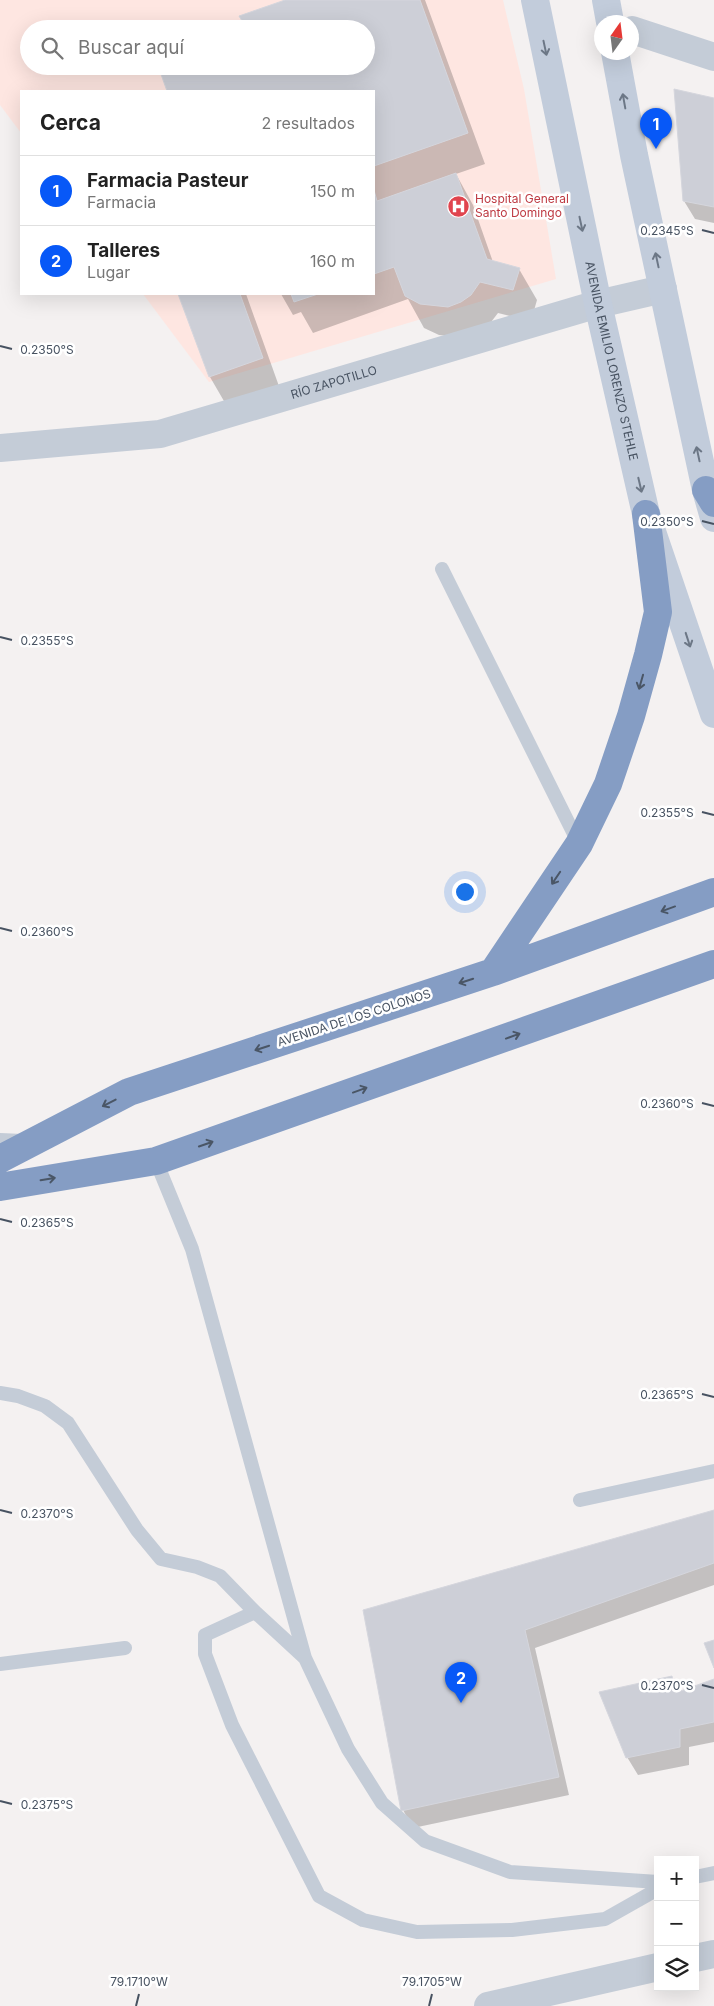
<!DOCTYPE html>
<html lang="es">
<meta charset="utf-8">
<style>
body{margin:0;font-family:Inter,sans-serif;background:#f6f6f6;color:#222}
.controls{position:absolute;right:15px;bottom:15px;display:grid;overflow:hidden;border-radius:0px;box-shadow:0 5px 20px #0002}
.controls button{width:45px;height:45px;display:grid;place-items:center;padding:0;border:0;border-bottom:1px solid #e0e0e0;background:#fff;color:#222;font:25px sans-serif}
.compass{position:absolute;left:594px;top:15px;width:45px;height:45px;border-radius:50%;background:#fff;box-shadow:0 5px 20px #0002;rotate:14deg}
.you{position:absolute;left:464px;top:891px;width:18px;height:18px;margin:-12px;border:4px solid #fff;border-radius:50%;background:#1a73e8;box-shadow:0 0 0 8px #1a73e833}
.badge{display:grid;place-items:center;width:32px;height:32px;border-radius:50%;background:#0758f7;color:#fff;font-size:16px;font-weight:700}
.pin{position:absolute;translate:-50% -41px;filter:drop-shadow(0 1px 2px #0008)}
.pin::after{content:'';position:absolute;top:26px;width:18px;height:15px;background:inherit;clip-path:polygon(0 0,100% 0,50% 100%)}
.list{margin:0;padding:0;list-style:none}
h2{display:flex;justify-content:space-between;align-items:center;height:65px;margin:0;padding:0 20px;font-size:21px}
h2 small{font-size:16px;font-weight:400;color:#767676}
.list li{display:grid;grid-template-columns:32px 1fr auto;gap:15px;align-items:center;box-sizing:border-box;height:70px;padding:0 20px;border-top:1px solid #e0e0e0}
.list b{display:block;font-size:19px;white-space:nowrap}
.list p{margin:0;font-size:16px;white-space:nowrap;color:#767676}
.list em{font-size:16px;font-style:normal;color:#767676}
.icon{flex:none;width:28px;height:28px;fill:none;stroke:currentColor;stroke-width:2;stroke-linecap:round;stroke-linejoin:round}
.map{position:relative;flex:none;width:714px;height:2006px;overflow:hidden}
.search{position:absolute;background:#fff;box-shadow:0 5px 20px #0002;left:20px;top:20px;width:355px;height:55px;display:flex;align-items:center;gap:12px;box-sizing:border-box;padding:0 18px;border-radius:28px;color:#767676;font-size:19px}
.panel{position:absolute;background:#fff;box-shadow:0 5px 20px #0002;left:20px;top:90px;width:355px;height:205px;border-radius:0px}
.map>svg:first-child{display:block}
</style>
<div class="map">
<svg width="714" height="2006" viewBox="0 0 714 2006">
<rect width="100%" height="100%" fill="#f4f1f1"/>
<path fill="#fee6e1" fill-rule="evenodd" d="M0 0H503L524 89 556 279 209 382 143 294H374V91H21V133L0 105ZM29 29H366V66H29Z"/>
<path fill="#0003" d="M289 0H425L485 164 456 174 473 205 493 262 519 269 537 300 531 321 498 313 488 326 467 338 439 335 424 328 408 299 313 333 301 312 293 315 281 294H374V91H169L160 66H366V29L243 22Z
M714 99V223L695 219 684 201Z
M180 294H246L280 389 228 408 210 377Z
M714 1512V1585L535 1648 569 1795 413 1828 403 1810 364 1611Z
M672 1678 680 1693 714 1681V1742L689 1747V1765L638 1775 627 1757Z"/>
<path fill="#cdcfd7" stroke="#d5d6dd" d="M285 0H420L468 133 374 166V91H167L158 66H366V29H220L242 21 239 16Z
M674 89 714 98V207L683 201Z
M456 173 487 259 520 268 513 290 480 282 471 295 461 302 448 307 420 304 405 296 394 267 374 274V190L377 201Z
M178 294H240L263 358 209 377Z
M291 294H318L294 302Z
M714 1510V1563L525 1630 559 1777 401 1811 363 1610Z
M714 1640V1668L704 1643Z
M672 1676 675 1693 714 1679V1722L680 1729V1747L626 1758 599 1692Z"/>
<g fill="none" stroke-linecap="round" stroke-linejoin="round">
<path stroke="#c4ccd7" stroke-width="14" d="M442 569 579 844
M0 1140 23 1141
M156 1161 192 1249 305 1658 348 1749 382 1803 425 1841 510 1872 658 1882
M0 1393 18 1396 45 1406 68 1423 137 1530 161 1559 197 1567 220 1576 255 1612 305 1658
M580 1500 714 1471
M255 1612 205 1635V1654L232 1725 319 1896 363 1920 417 1932 512 1930 605 1919 658 1889
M0 1664 125 1648
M695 1877 714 1873"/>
<g stroke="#c4ccd7" stroke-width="28">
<path d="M632 30 714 57"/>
<path id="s1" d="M0 448 160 434 598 304 663 289"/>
<path d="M695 1958 714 1954"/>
<path d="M488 2006 658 1967"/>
</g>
<g stroke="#c2ccdb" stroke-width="28">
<path id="s2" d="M535 0 598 304 646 514 714 714"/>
<path d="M606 0 610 22"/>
<path d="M615 52 634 155 706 490 714 518"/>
</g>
<path stroke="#859dc4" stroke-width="28" d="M706 490 714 503
M493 972 579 844 608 784 631 716 648 655 658 612 646 514
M0 1159 129 1092 493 972 714 892
M0 1187 156 1161 714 964"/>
</g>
<defs><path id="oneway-shaft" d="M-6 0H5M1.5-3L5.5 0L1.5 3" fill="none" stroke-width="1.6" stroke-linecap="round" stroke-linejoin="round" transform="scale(1.25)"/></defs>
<g stroke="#6c7786">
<use href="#oneway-shaft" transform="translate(545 48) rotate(78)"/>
<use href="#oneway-shaft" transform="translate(624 101) rotate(-100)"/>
<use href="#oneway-shaft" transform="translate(581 224) rotate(78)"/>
<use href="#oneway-shaft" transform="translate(657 260) rotate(-102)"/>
<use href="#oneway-shaft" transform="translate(698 454) rotate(-102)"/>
<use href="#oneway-shaft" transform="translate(640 485) rotate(77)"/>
<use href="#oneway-shaft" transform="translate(688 640) rotate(72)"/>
</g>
<g stroke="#4a5666">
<use href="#oneway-shaft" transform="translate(641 682) rotate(106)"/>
<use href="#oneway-shaft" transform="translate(556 878) rotate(124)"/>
<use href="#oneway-shaft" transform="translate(668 909) rotate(160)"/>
<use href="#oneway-shaft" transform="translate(466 981) rotate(162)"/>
<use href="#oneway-shaft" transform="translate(513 1036) rotate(-20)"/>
<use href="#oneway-shaft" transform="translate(262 1048) rotate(162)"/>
<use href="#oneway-shaft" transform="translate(360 1090) rotate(-20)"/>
<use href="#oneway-shaft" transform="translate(109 1103) rotate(153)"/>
<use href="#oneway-shaft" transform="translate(206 1144) rotate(-19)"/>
<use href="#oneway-shaft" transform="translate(48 1179) rotate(-9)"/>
</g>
<path fill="none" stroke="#475261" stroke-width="2" d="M702 230 714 233M0 346 12 349M702 521 714 524M0 637 12 640M702 812 714 815M0 928 12 931M702 1103 714 1106M0 1219 12 1222M702 1394 714 1397M0 1510 12 1513M702 1685 714 1688M0 1801 12 1804M136 2006 139 1994M429 2006 432 1994"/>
<defs>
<symbol id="hospital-disc" viewBox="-11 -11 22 22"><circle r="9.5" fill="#e0444e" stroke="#fff"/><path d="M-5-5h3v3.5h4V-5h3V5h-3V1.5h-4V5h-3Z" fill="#fff"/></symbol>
</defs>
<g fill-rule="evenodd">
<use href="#hospital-disc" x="446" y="194" width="25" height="25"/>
</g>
<g text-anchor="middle" stroke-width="5" stroke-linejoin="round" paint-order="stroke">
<g font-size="12" fill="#be3a42" stroke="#fff" text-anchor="start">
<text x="475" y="203">Hospital General<tspan x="475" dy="14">Santo Domingo</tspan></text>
</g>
<g font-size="12" fill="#475261" stroke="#fff">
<text dy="4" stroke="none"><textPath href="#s2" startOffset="369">AVENIDA EMILIO LORENZO STEHLE</textPath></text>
<text dy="4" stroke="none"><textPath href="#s1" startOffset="342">RÍO ZAPOTILLO</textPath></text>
<text transform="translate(354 1018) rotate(-18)" y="4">AVENIDA DE LOS COLONOS</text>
</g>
</g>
<g font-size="12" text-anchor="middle" fill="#475261" stroke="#fff" stroke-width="5" stroke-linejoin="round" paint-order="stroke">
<text x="667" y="235">0.2345°S</text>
<text x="47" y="354">0.2350°S</text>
<text x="667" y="526">0.2350°S</text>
<text x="47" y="645">0.2355°S</text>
<text x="667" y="817">0.2355°S</text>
<text x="47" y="936">0.2360°S</text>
<text x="667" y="1108">0.2360°S</text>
<text x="47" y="1227">0.2365°S</text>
<text x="667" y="1399">0.2365°S</text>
<text x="47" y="1518">0.2370°S</text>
<text x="667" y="1690">0.2370°S</text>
<text x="47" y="1809">0.2375°S</text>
<text x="139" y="1986">79.1710°W</text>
<text x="432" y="1986">79.1705°W</text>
</g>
</svg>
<div class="controls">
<button>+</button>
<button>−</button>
<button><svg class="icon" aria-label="layers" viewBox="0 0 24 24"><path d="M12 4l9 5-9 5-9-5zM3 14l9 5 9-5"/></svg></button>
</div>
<svg class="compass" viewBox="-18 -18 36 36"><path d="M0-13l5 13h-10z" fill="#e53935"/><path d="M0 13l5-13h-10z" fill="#767676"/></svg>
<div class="you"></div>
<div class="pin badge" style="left:656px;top:149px">1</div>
<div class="pin badge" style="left:461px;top:1703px">2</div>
<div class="search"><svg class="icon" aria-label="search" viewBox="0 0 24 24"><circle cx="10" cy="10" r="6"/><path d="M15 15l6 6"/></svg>Buscar aquí</div>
<section class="panel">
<h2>Cerca<small>2 resultados</small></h2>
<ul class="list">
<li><span class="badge">1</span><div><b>Farmacia Pasteur</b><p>Farmacia</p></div><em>150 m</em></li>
<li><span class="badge">2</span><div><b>Talleres</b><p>Lugar</p></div><em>160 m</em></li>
</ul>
</section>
</div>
